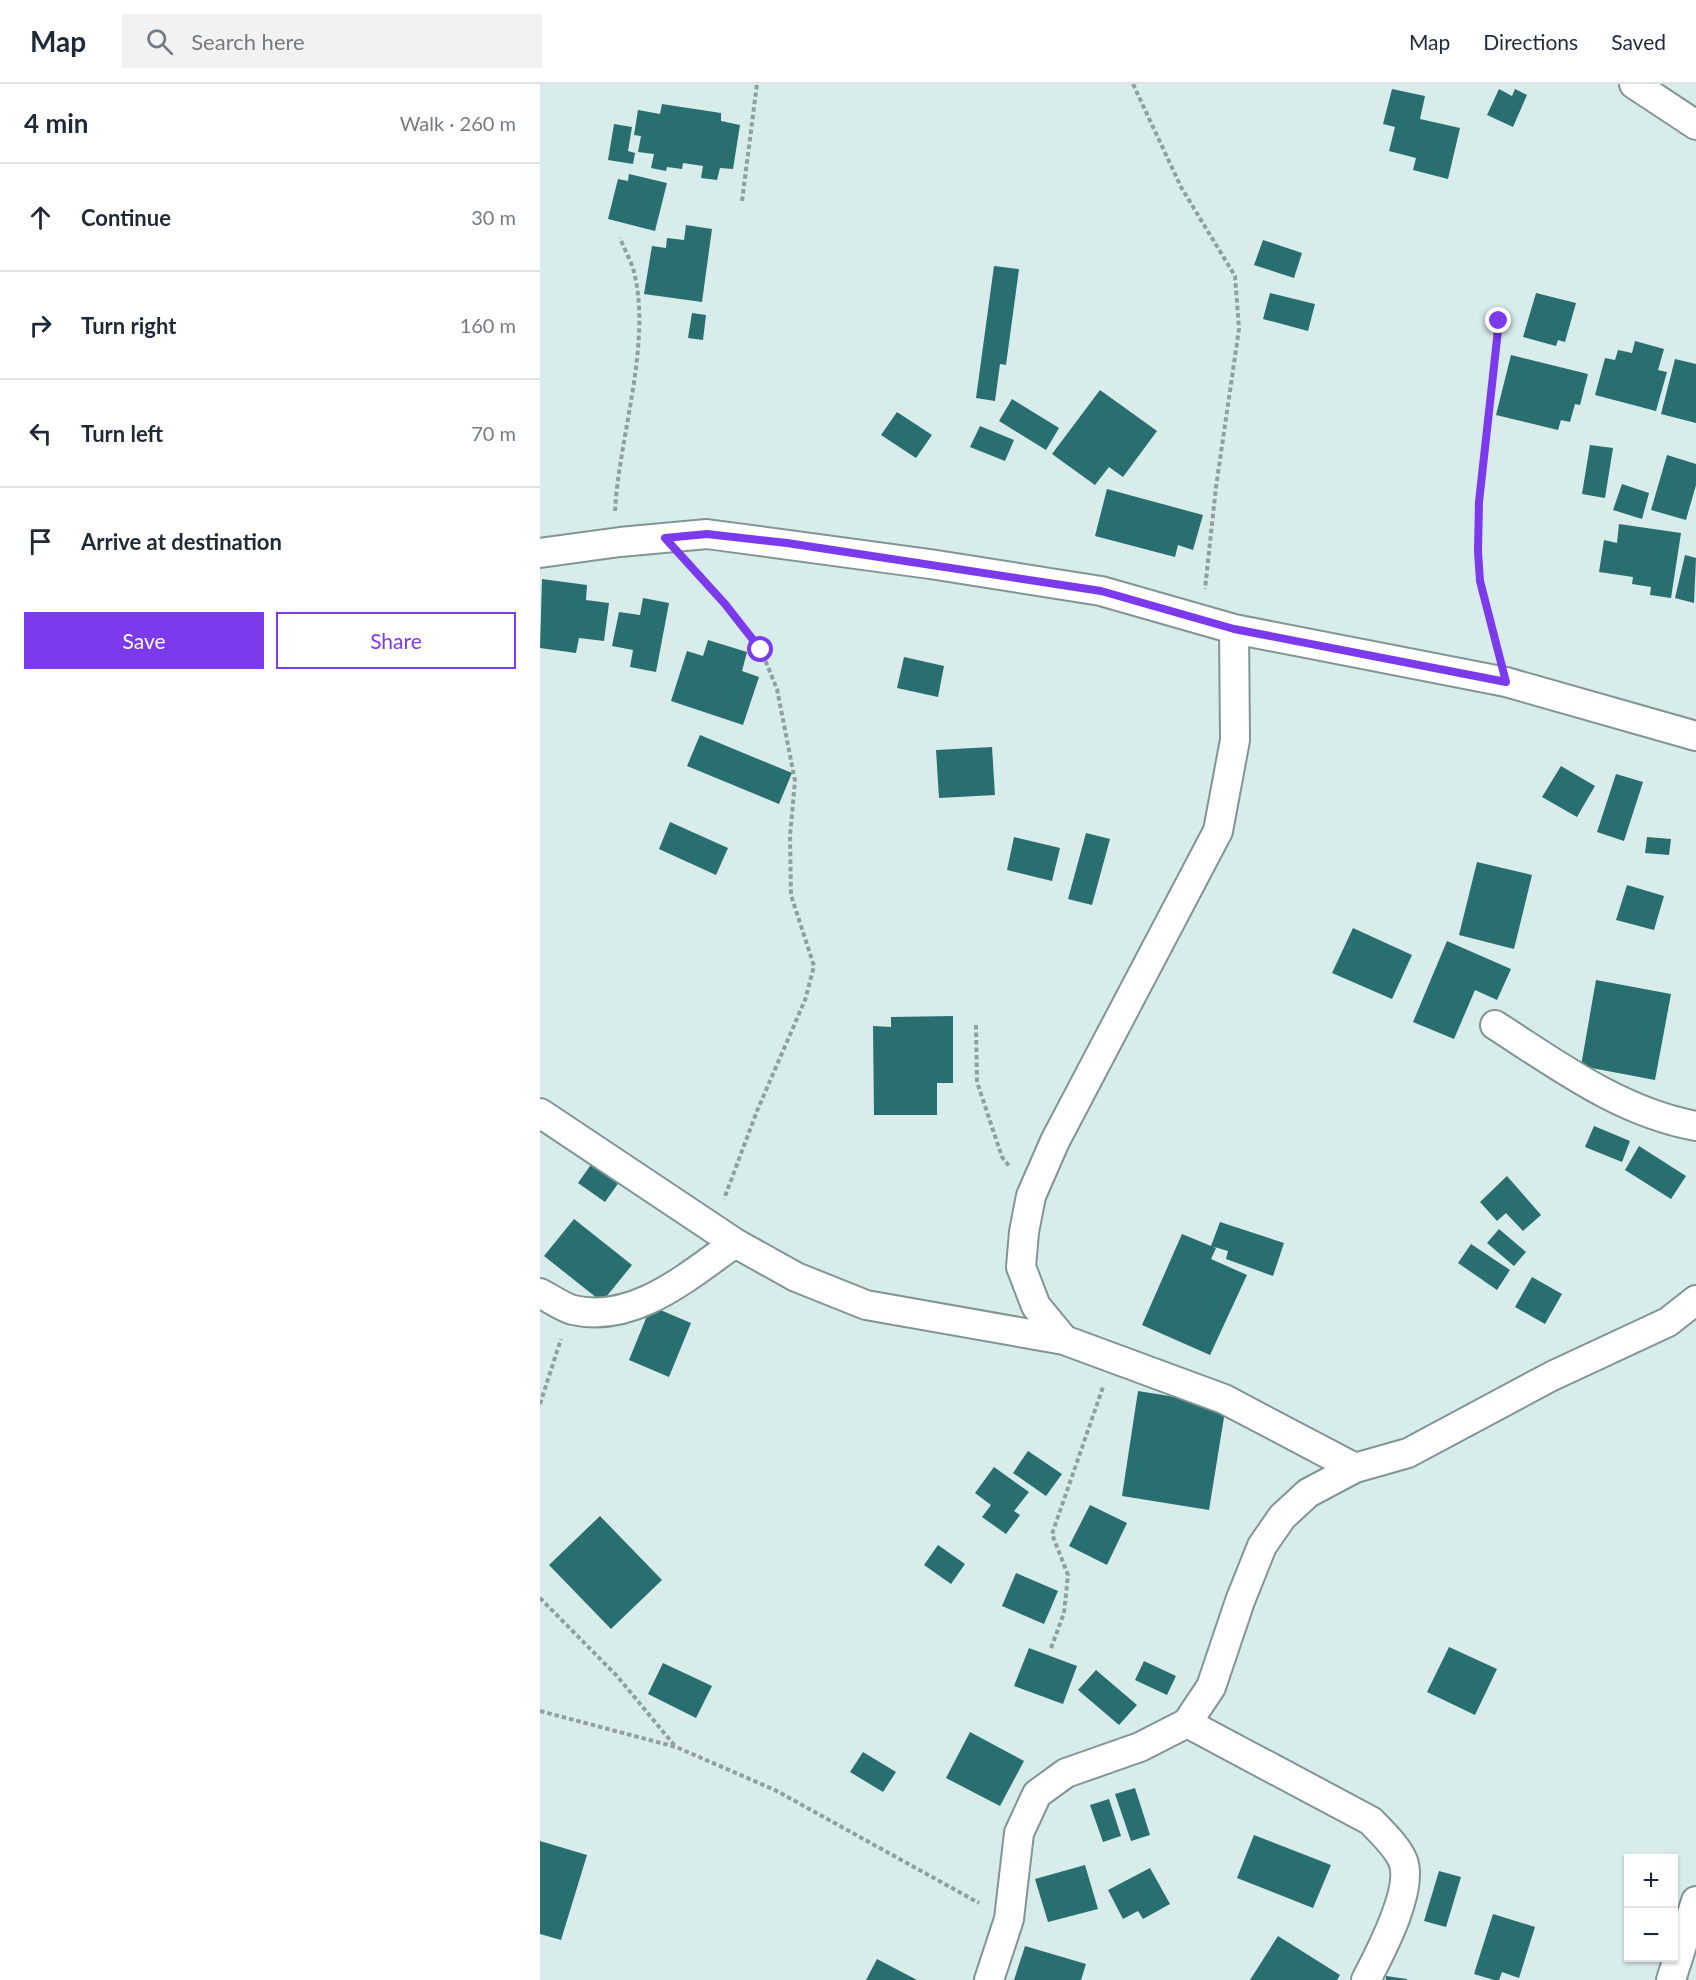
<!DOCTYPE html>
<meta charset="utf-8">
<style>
body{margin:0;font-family:Lato,sans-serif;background:#f2f2f3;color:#1f2937}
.controls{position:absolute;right:18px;bottom:18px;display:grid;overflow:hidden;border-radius:0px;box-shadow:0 2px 4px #0004}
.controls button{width:54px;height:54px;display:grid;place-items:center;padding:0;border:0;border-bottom:2px solid #e0e1e3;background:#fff;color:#1f2937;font:30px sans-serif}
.stop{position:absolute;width:18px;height:18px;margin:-14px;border:4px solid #7c3aed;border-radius:50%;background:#fff}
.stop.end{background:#7c3aed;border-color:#fff;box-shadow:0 2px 6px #0008}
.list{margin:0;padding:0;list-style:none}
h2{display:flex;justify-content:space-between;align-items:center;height:78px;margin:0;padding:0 24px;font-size:26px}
h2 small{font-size:20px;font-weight:400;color:#747a83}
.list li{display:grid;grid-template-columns:39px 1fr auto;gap:18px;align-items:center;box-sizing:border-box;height:108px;padding:0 24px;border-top:2px solid #e0e1e3}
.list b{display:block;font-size:22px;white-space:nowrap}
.list em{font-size:20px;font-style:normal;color:#747a83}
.actions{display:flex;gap:12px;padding:18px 24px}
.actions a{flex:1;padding:14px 0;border:2px solid #7c3aed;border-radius:0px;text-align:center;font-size:21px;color:#7c3aed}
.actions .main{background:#7c3aed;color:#fff}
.icon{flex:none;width:33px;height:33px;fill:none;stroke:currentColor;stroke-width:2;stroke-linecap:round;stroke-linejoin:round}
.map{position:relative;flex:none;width:1156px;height:1896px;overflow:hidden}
header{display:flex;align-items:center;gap:36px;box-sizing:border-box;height:84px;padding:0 30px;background:#fff;border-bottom:2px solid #e0e1e3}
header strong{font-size:28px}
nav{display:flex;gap:33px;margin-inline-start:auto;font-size:21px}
.search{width:420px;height:54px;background:#f2f2f3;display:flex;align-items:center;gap:15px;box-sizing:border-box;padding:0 21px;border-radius:0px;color:#747a83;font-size:22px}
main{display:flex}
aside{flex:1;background:#fff}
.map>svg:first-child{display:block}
</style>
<header>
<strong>Map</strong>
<div class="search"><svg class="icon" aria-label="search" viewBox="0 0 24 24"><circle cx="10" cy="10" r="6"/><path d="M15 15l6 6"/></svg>Search here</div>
<nav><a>Map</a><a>Directions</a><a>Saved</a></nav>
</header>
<main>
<aside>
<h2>4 min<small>Walk · 260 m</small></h2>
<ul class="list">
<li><svg class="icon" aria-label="ahead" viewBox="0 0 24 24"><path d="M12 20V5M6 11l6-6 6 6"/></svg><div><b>Continue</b></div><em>30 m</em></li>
<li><svg class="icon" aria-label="right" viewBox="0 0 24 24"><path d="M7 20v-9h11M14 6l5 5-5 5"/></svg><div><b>Turn right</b></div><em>160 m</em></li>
<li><svg class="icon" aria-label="left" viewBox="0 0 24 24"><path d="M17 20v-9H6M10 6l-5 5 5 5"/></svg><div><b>Turn left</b></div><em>70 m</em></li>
<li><svg class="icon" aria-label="arrive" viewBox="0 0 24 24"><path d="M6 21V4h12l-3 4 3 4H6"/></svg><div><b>Arrive at destination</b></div></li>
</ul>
<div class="actions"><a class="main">Save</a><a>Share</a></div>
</aside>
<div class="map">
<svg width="1156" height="1896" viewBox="0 0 1156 1896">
<rect width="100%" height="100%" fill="#d8eceb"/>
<path fill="#296f6f" d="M852 5 885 12 880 35 920 44 908 95 873 86 876 74 849 67 855 43 843 40Z
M959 5 972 12 975 5 987 11 973 43 947 31Z
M122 20 181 29V37L200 41 193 85 180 84 177 96 161 94 163 82 143 79 142 85 127 83 126 87 111 84 114 70 98 68 101 52 94 51 98 26 120 30Z
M74 40 92 43 88 67 95 69 93 80 68 76Z
M89 90 127 99 115 147 68 135 78 95 88 97Z
M146 141 172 145 162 218 104 210 112 162 126 164 127 154 144 156Z
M723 156 762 169 754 194 714 181Z
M454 182 479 185 466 281 460 280 455 317 436 314Z
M730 209 775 220 768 247 723 235Z
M996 209 1036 219 1025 258 1018 256 1016 262 983 253Z
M152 229 166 231 163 256 148 254Z
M1095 257 1124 265 1118 286 1127 288 1116 327 1055 311 1065 274 1075 276 1078 266 1092 269Z
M971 271 1048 290 1040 321 1035 320 1030 338 1021 336 1018 346 956 331Z
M1135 275 1156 280V339L1121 330Z
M560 306 617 347 583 393 569 383 555 401 512 370Z
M472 315 519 344 506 366 459 337Z
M357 328 392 351 376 374 341 351Z
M440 342 474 356 465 377 430 363Z
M1050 361 1073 364 1065 414 1042 410Z
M1127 371 1156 380V401L1146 436 1111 426Z
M1082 400 1109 409 1102 435 1073 426Z
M567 405 663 431 653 466 638 461 635 473 555 452Z
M1079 440 1141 449 1131 514 1110 511 1111 503 1092 500 1093 493 1059 488 1064 456 1077 459Z
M1145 471 1156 474 1154 519 1135 514Z
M2 495 47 501 46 516 69 519 64 557 39 554 36 569 0 564Z
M103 514 129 519 116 588 90 583 93 566 72 562 79 528 100 531Z
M168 556 207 568 202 587 219 593 203 641 131 617 147 567 163 572Z
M364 573 404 582 398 613 357 604Z
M160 651 252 689 239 720 147 682Z
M452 663 455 711 399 714 396 666Z
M1021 682 1055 702 1037 733 1002 713Z
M1076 690 1103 698 1084 757 1057 748Z
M130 738 188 764 176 791 119 765Z
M546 749 570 755 552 821 528 815Z
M474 753 520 764 512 797 467 786Z
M1107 753 1131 755 1129 771 1105 769Z
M937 778 992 791 974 865 919 851Z
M1087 801 1124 812 1114 846 1076 836Z
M813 844 872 871 852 915 792 889Z
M907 857 971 885 957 916 935 906 914 955 873 938Z
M1056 896 1131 910 1115 996 1041 982Z
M413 932V999H397V1031H334L333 942 351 943V933Z
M1054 1042 1090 1057 1082 1078 1045 1063Z
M1099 1062 1146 1092 1131 1115 1085 1086Z
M55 1075 82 1094 65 1118 38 1099Z
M967 1092 1001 1131 983 1147 966 1129 957 1137 940 1118Z
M34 1135 92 1181 62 1218 4 1172Z
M680 1138 744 1159 733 1192 686 1175 688 1167 671 1162Z
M959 1145 986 1168 974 1182 947 1159Z
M642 1150 676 1164 671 1175 707 1191 670 1271 602 1241Z
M931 1160 970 1186 957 1206 918 1179Z
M992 1193 1022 1210 1005 1240 975 1223Z
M111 1222 151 1239 129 1293 89 1276Z
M598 1307 686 1321 669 1426 582 1412Z
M488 1367 522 1390 506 1412 473 1389Z
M454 1383 489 1408 474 1427 480 1431 466 1450 442 1433 451 1421 435 1409Z
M550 1421 587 1439 567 1481 529 1462Z
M60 1432 122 1496 71 1545 9 1481Z
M398 1461 425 1480 411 1500 384 1481Z
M476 1489 518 1507 504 1540 462 1522Z
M909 1563 957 1585 935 1631 887 1608Z
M489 1564 537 1582 523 1620 474 1602Z
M604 1577 636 1592 627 1611 595 1596Z
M123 1579 172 1602 156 1634 108 1610Z
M556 1586 597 1621 579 1641 538 1606Z
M430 1648 484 1677 460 1722 406 1694Z
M323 1668 356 1688 343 1708 310 1688Z
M595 1704 610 1751 591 1757 575 1710Z
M569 1715 581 1752 563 1758 550 1721Z
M714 1751 791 1781 773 1824 697 1794Z
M0 1757 47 1771 21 1856 0 1850Z
M545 1781 558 1825 508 1838 495 1795Z
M610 1784 630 1820 603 1835 598 1827 583 1835 568 1806Z
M899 1787 921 1793 906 1843 884 1837Z
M953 1830 995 1843 979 1894 962 1888 959 1896H954L934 1890Z
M738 1852 800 1891 797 1896H710Z
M485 1862 546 1880 541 1896H474Z
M337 1875 377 1896H326Z
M846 1892 867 1895V1896H846Z"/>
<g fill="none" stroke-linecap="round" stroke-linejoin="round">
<defs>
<path id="minor" d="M1094 0 1156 41
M0 469 80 458 167 450 390 480 561 507 694 545 966 598 1156 652
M955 941C1019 982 1080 1028 1156 1042
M0 1029 195 1159 256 1193 326 1221 524 1256 684 1315 815 1384
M0 1209C10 1214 22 1223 33 1226 94 1240 148 1192 195 1159
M524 1256 496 1222 481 1183 484 1148 491 1112 515 1057 678 747 695 656 694 545
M647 1639 831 1737C842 1749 857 1762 863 1777 874 1806 840 1869 826 1896
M449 1896 469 1835 479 1749 497 1710 526 1689 600 1663 647 1639 671 1603 700 1517 722 1462 742 1433 768 1409 815 1384 868 1369 1012 1292 1128 1238 1156 1216
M1131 1896 1156 1817"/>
</defs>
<use href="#minor" stroke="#829494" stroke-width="32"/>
<path stroke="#909f9f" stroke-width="4" stroke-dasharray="4.5 3" stroke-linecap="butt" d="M593 0 641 103 695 192 699 245 676 403 665 505
M202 117 217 0
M75 427C79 353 112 259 94 188 91 176 84 165 80 154
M152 483 185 520 221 566 237 605 255 697 250 752 251 811 274 882 265 916 217 1027 184 1115
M958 565 940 497 938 467 939 418 959 237
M436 941 437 998 462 1073 469 1082
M0 1320 21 1255
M0 1514 77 1592 135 1662
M511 1564 524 1529 528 1491 512 1450 563 1303
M0 1627 136 1663 235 1706 439 1819"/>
<use href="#minor" stroke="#fff" stroke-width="28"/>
</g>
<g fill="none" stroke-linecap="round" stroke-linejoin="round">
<path stroke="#7c3aed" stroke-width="8" d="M221 566 185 520 125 454 167 450 247 459 561 507 694 545 966 598 940 497 938 468 939 418 959 237"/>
</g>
</svg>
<div class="controls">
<button>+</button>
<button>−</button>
</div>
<div class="stop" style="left:221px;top:566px"></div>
<div class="stop end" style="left:959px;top:237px"></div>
</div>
</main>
